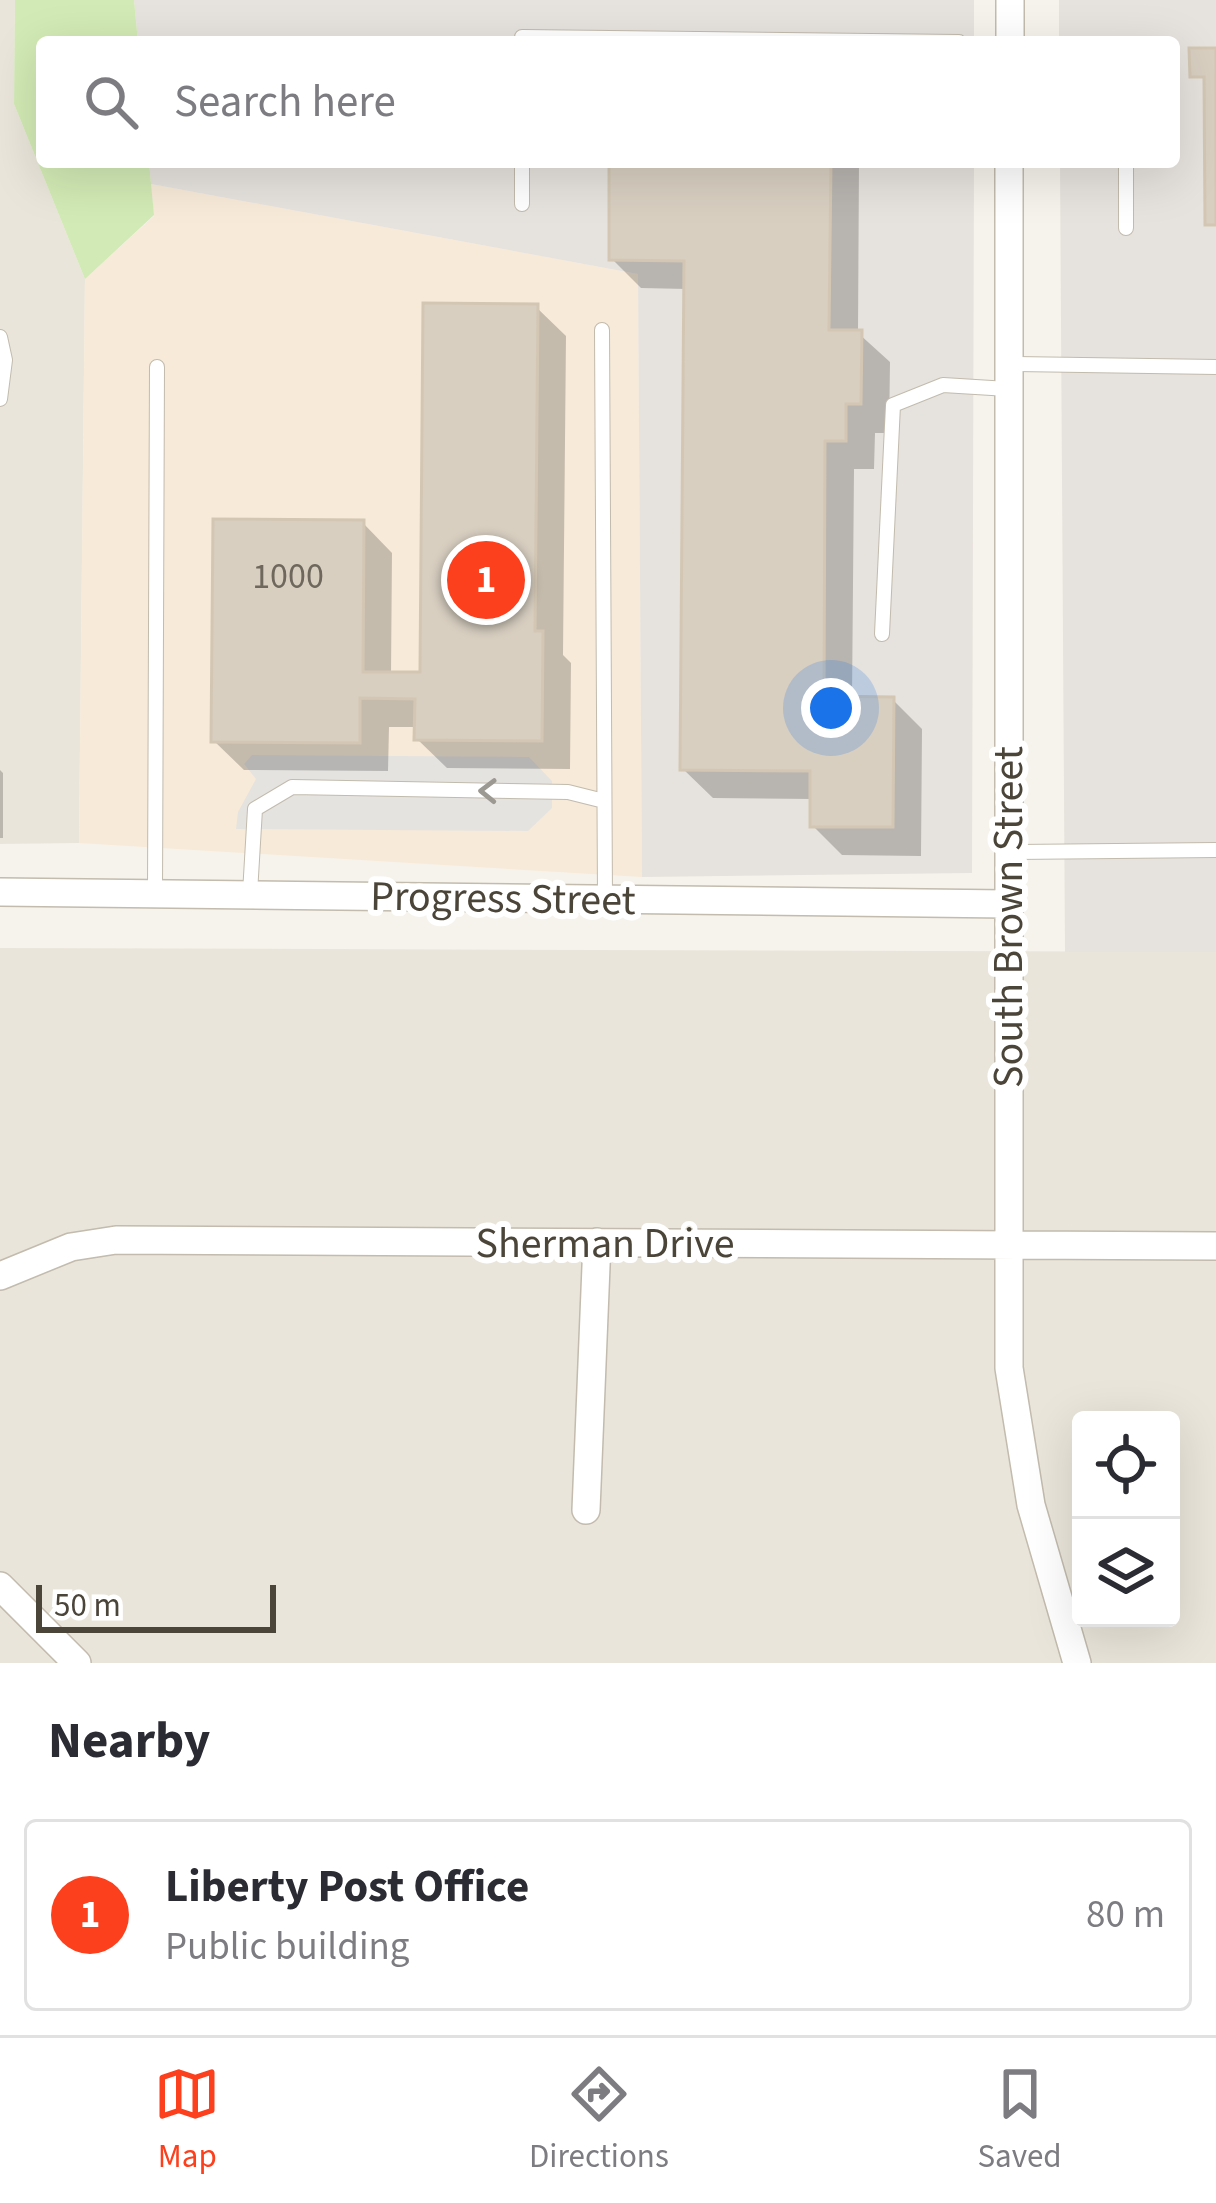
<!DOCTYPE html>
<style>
body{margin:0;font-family:"Source Sans 3",sans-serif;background:#f2f2f3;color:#2b2b33}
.controls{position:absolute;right:36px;bottom:36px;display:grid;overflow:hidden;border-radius:12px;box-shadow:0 12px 48px #0002}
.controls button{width:108px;height:108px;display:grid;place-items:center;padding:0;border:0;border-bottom:3px solid #e1e1e2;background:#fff;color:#2b2b33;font:60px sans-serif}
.scale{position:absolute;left:36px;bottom:30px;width:240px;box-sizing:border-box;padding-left:12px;border:6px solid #4b4439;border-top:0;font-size:33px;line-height:42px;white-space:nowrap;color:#4b4439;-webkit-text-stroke:9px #fff;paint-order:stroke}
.you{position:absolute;left:831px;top:708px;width:42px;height:42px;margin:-30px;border:9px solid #fff;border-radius:50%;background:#1a73e8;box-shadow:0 0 0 18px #1a73e833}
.badge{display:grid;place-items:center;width:78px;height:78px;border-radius:50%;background:#fc3f1d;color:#fff;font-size:39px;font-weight:700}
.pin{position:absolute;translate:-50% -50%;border:6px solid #fff;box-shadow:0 3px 12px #0006}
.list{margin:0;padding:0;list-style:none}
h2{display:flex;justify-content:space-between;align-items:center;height:156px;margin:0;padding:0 48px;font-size:51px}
h2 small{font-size:39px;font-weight:400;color:#7c7c81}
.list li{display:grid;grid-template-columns:78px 1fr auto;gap:36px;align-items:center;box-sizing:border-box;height:192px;margin:0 24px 24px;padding:0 24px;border:3px solid #e1e1e2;border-radius:12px}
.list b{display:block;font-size:45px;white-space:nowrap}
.list p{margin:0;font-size:39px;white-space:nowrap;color:#7c7c81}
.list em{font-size:39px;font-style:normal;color:#7c7c81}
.icon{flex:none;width:66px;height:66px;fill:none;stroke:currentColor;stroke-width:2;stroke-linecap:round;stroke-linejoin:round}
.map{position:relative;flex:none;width:1216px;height:1663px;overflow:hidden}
.search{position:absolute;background:#fff;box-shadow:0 12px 48px #0002;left:36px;right:36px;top:36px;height:132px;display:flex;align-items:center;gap:30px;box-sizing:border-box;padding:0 42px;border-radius:12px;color:#7c7c81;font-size:45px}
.sheet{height:372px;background:#fff}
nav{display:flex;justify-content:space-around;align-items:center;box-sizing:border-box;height:168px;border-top:3px solid #e1e1e2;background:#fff;font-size:33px;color:#7c7c81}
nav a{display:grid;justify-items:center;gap:6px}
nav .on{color:#fc3f1d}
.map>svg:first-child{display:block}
</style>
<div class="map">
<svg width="1216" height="1663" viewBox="0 0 1216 1663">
<rect width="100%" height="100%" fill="#f6f3ec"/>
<path fill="#eae5da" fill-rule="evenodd" d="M0 0H15L14 104 85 279 79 843 0 844Z
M0 948 1216 952V1663H0ZM1081 1420H1171V1618H1081Z"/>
<path fill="#f7ead8" d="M151 184 638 274 642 877 79 843 85 279 154 216Z"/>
<path fill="#e6e2dd" d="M134 0H974V42H138Z
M1059 0H1216V952H1065L1060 162H1174V42H1059Z
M149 162H974L972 873 642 877 638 274 151 184Z"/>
<path fill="#d2eab5" d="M15 0H134L138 42H42V162H149L154 215 85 279 14 104Z"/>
<path fill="#e5e3e0" d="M252 755 529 757 552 781V808L528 831 236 829 238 812 256 779 244 764Z"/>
<path fill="#0003" d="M612 162H859L858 333 890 362 889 433H875L874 469H854L852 700H893L922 729 921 856 842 855 813 826V799L713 798 683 769 687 289 641 288 612 259Z
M536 307 566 336 563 655 571 663 570 769 447 768 417 739V727H389L388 771 244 770 214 741 363 523 392 553 391 675H423Z
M0 770 3 773V838H0Z"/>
<path fill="#d8cfc1" stroke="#d3c7b4" stroke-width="3" d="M1189 48H1216V225H1205L1204 77H1190Z
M609 162H831L829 330H862L861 404H846V441H825L824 696 894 697 893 827H810V771L680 770 684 261 609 260Z
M423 303 538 304 535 631H543L542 741 414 740 415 699 360 698V743L211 742 213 519 364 520 363 672H420Z"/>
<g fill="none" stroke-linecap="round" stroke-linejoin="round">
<defs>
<path id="lane" d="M522 42V37L959 42
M522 162V204
M1126 228V162
M602 330 605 898
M0 337 5 360 0 399
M1008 364 1216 367
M882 634 893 405 943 385 1008 389
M1006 852 1216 850
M155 892 157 367
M250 893 255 809 292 787 568 792 604 801"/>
<path id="street" d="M1010 42V0
M1009 162V1368L1031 1505 1077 1663
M0 892 1006 904
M0 1276 71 1247 116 1240 1216 1246
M586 1510 597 1242
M0 1586 77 1663"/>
</defs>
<use href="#lane" stroke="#c2bbae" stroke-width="16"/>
<use href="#street" stroke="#c2bbae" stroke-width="30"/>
<use href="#lane" stroke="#fff" stroke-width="14"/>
<use href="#street" stroke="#fff" stroke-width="27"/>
</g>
<defs><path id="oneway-chevron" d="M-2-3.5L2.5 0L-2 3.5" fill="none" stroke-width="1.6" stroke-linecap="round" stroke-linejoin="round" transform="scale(3)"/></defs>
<use stroke="#9c9892" href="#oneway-chevron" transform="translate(488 791) rotate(-179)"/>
<g text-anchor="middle" stroke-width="12" stroke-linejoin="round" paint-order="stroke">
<g font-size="36" fill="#6e675b">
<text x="288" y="588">1000</text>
</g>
<g font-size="42" fill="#4b4439" stroke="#fff">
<text transform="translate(503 897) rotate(1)" y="15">Progress Street</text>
<text transform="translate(1007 917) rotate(-90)" y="15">South Brown Street</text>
<text x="605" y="1257">Sherman Drive</text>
</g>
</g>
</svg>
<div class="controls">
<button><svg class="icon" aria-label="locate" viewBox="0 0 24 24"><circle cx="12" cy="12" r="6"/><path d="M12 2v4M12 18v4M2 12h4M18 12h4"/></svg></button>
<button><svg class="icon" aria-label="layers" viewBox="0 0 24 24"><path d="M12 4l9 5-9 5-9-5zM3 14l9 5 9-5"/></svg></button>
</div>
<div class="scale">50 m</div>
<div class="you"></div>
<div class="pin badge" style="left:486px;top:580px">1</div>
<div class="search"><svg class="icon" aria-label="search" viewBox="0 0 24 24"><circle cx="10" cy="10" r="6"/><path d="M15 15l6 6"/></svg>Search here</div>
</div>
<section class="sheet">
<h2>Nearby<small></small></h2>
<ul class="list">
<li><span class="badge">1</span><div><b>Liberty Post Office</b><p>Public building</p></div><em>80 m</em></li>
</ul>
</section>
<nav>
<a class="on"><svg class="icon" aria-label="map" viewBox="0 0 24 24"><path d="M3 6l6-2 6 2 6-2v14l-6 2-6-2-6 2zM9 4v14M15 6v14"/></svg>Map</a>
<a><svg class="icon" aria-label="directions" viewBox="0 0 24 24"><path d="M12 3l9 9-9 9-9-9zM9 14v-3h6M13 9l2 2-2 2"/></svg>Directions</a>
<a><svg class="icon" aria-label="saved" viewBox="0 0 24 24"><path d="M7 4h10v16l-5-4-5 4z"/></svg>Saved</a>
</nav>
